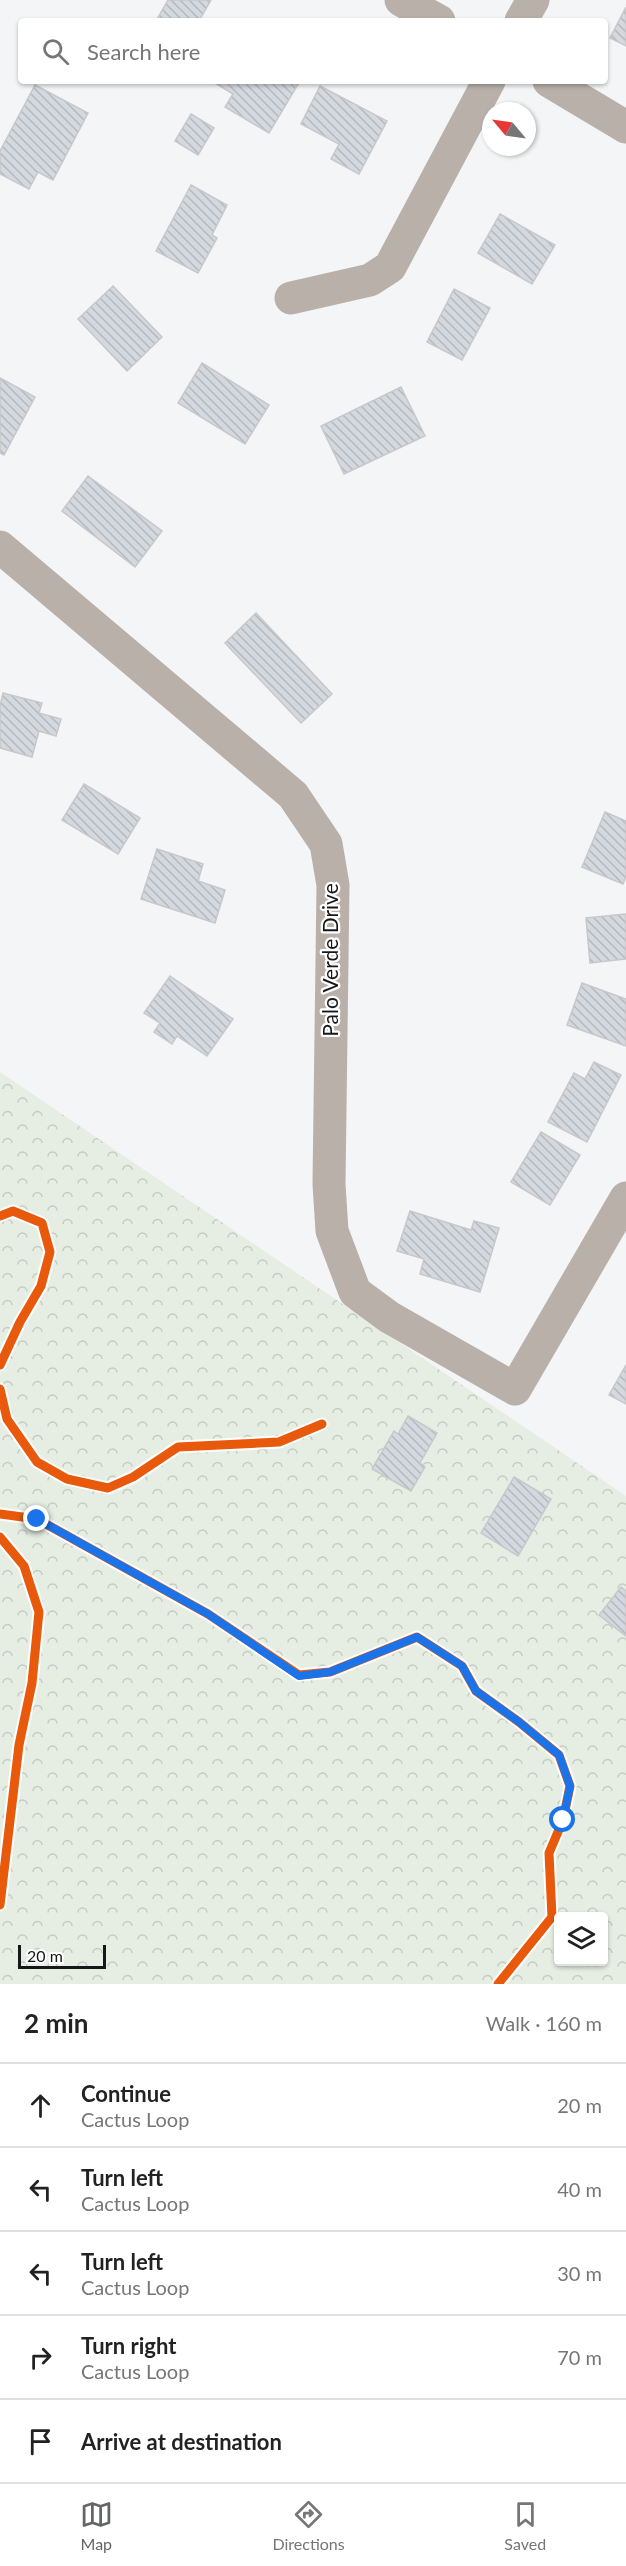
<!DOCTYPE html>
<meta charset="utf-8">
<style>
body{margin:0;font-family:Lato,sans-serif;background:#f6f6f6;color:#222}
.controls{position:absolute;right:18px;bottom:18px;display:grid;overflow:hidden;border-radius:6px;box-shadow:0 2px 4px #0004}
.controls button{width:54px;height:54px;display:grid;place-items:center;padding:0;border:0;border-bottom:2px solid #e0e0e0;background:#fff;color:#222;font:30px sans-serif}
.compass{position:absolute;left:482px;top:102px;width:54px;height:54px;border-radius:50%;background:#fff;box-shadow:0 2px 4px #0004;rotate:299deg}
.scale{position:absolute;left:18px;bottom:15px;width:88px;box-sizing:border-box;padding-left:6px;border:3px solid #161718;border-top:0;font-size:16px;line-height:21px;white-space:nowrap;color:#161718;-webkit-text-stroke:4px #fff;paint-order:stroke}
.stop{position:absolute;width:18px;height:18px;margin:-14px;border:4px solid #1a73e8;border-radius:50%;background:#fff}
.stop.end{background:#1a73e8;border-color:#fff;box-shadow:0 2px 6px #0008}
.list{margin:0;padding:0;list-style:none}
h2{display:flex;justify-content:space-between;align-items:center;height:78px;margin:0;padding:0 24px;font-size:26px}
h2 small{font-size:20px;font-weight:400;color:#767676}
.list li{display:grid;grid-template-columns:39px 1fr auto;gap:18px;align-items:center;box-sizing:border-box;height:84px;padding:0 24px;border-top:2px solid #e0e0e0}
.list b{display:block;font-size:22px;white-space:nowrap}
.list p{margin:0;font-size:20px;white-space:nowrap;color:#767676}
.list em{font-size:20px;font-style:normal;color:#767676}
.icon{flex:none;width:33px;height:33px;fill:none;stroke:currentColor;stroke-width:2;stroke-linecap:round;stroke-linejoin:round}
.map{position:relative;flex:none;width:626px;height:1984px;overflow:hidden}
.search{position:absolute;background:#fff;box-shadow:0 2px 4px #0004;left:18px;right:18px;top:18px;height:66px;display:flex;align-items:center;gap:15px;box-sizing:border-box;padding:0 21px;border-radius:6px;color:#767676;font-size:22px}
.sheet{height:498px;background:#fff}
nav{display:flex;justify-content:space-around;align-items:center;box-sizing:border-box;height:84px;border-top:2px solid #e0e0e0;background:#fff;font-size:16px;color:#767676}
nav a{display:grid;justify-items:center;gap:3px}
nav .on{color:#646566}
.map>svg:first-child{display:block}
</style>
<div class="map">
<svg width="626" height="1984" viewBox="0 0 626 1984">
<defs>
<pattern id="forest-crowns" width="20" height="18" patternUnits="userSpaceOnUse" patternTransform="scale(1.5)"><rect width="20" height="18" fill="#e6eee3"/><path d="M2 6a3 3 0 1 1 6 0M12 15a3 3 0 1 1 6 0" fill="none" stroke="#c5cbc2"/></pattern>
<pattern id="building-back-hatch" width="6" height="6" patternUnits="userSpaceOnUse" patternTransform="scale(1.5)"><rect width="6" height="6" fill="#d4d8df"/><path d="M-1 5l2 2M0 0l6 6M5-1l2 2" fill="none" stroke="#b5b9bf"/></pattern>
</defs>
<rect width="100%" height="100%" fill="#f4f5f7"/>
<path fill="url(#forest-crowns)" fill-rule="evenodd" d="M0 1072 626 1496V1984H0ZM558 1916H604V1962H558Z"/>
<path fill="url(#building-back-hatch)" stroke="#c8c8ca" stroke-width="1.5" d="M168 0H211L199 21H156Z
M626 7V46L610 38Z
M216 81H300L269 133 225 107 233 94 215 83Z
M35 85 88 113 53 180 38 172 29 189 0 174V151Z
M320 86 387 121 359 174 331 159 339 144 301 124Z
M191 114 214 128 198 155 175 141Z
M191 185 227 205 212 235 217 238 198 273 156 251Z
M500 214 555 245 532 284 478 253Z
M113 286 162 337 127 371 78 319Z
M454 289 490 308 462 360 427 342Z
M202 363 269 405 245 444 178 403Z
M0 378 35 397 4 455 0 453Z
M401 387 425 436 344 474 321 426Z
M88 476 162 531 135 567 62 511Z
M256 613 332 694 301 723 225 643Z
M3 693 42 703 39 713 61 719 56 736 39 731 32 757 0 748V706Z
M84 784 140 818 118 854 62 820Z
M605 812 626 821V876L623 884 582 867Z
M157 849 203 864 198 881 225 890 215 923 141 899Z
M626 914V959L590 963 586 918Z
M170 976 233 1019 207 1056 177 1036 172 1044 154 1032 160 1023 144 1013Z
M582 983 626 999V1046L567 1025Z
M594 1062 621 1075 587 1142 548 1122 574 1073 585 1079Z
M541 1132 580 1155 550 1205 511 1182Z
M410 1211 471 1230 474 1221 499 1228 480 1292 420 1274 424 1259 397 1251Z
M626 1365V1404L609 1395Z
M408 1416 437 1433 420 1463 425 1467 411 1491 372 1469 394 1431 398 1434Z
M514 1477 551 1499 518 1556 481 1533Z
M621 1587 626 1591V1636L599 1615Z"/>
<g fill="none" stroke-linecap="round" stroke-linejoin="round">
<path stroke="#b9b0a9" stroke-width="33" d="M401 0 439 21
M521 21 533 0
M549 81 626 127
M291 298 370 280 390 267 489 81
M0 547 293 795 326 844 333 885 329 1184 332 1231 355 1292 389 1317 515 1389 626 1198"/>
<defs>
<path id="cycleway" d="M0 1216 13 1211 42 1223 50 1252 41 1286 20 1322 0 1365
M0 1389 7 1419 37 1462 67 1479 108 1488 133 1477 178 1447 279 1442 322 1424
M0 1514 37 1519 208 1614 299 1675 330 1672 417 1637 462 1666 476 1691 519 1722 559 1755 570 1786 563 1820 549 1853 552 1917 498 1984
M0 1537 24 1566 39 1612 32 1683 19 1745 0 1905"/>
</defs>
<use href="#cycleway" stroke="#fff" stroke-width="13"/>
<use href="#cycleway" stroke="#e8590c" stroke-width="9"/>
</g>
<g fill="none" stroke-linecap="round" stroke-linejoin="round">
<path stroke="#1a73e8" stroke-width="8" d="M37 1519 208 1614 299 1676 330 1672 417 1637 462 1666 476 1691 519 1722 559 1755 570 1786 563 1820"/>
</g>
<g text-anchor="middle" stroke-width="4.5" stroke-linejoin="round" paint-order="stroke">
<g font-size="21" fill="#161718" stroke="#fff">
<text transform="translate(331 960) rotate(-90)" y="7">Palo Verde Drive</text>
</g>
</g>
</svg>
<div class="controls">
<button><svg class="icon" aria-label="layers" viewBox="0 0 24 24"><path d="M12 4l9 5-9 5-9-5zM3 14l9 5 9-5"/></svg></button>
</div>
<svg class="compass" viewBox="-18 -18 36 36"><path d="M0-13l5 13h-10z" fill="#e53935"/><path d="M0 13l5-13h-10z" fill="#767676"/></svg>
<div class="scale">20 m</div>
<div class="stop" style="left:563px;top:1820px"></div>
<div class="stop end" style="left:37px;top:1519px"></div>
<div class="search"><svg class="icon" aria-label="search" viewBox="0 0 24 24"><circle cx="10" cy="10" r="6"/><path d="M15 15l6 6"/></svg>Search here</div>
</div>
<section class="sheet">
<h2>2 min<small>Walk · 160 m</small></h2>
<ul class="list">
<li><svg class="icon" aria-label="ahead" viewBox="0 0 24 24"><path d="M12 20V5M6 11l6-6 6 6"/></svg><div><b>Continue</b><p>Cactus Loop</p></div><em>20 m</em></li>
<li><svg class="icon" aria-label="left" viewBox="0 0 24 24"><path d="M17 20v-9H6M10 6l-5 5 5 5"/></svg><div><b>Turn left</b><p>Cactus Loop</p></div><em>40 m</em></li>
<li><svg class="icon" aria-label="left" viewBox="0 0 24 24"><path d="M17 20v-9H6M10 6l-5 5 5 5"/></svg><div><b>Turn left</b><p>Cactus Loop</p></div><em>30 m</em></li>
<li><svg class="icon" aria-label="right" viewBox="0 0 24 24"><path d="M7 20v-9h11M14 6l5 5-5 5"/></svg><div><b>Turn right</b><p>Cactus Loop</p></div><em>70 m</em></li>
<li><svg class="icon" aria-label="arrive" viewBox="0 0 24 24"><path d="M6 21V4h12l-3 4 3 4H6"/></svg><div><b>Arrive at destination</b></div></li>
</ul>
</section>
<nav>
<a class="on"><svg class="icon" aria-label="map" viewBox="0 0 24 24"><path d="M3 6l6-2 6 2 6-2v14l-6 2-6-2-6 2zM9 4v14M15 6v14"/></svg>Map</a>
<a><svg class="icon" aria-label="directions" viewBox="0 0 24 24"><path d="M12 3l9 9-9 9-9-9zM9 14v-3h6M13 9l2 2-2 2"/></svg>Directions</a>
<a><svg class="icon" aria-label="saved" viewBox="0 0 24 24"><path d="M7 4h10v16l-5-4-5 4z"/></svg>Saved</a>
</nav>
